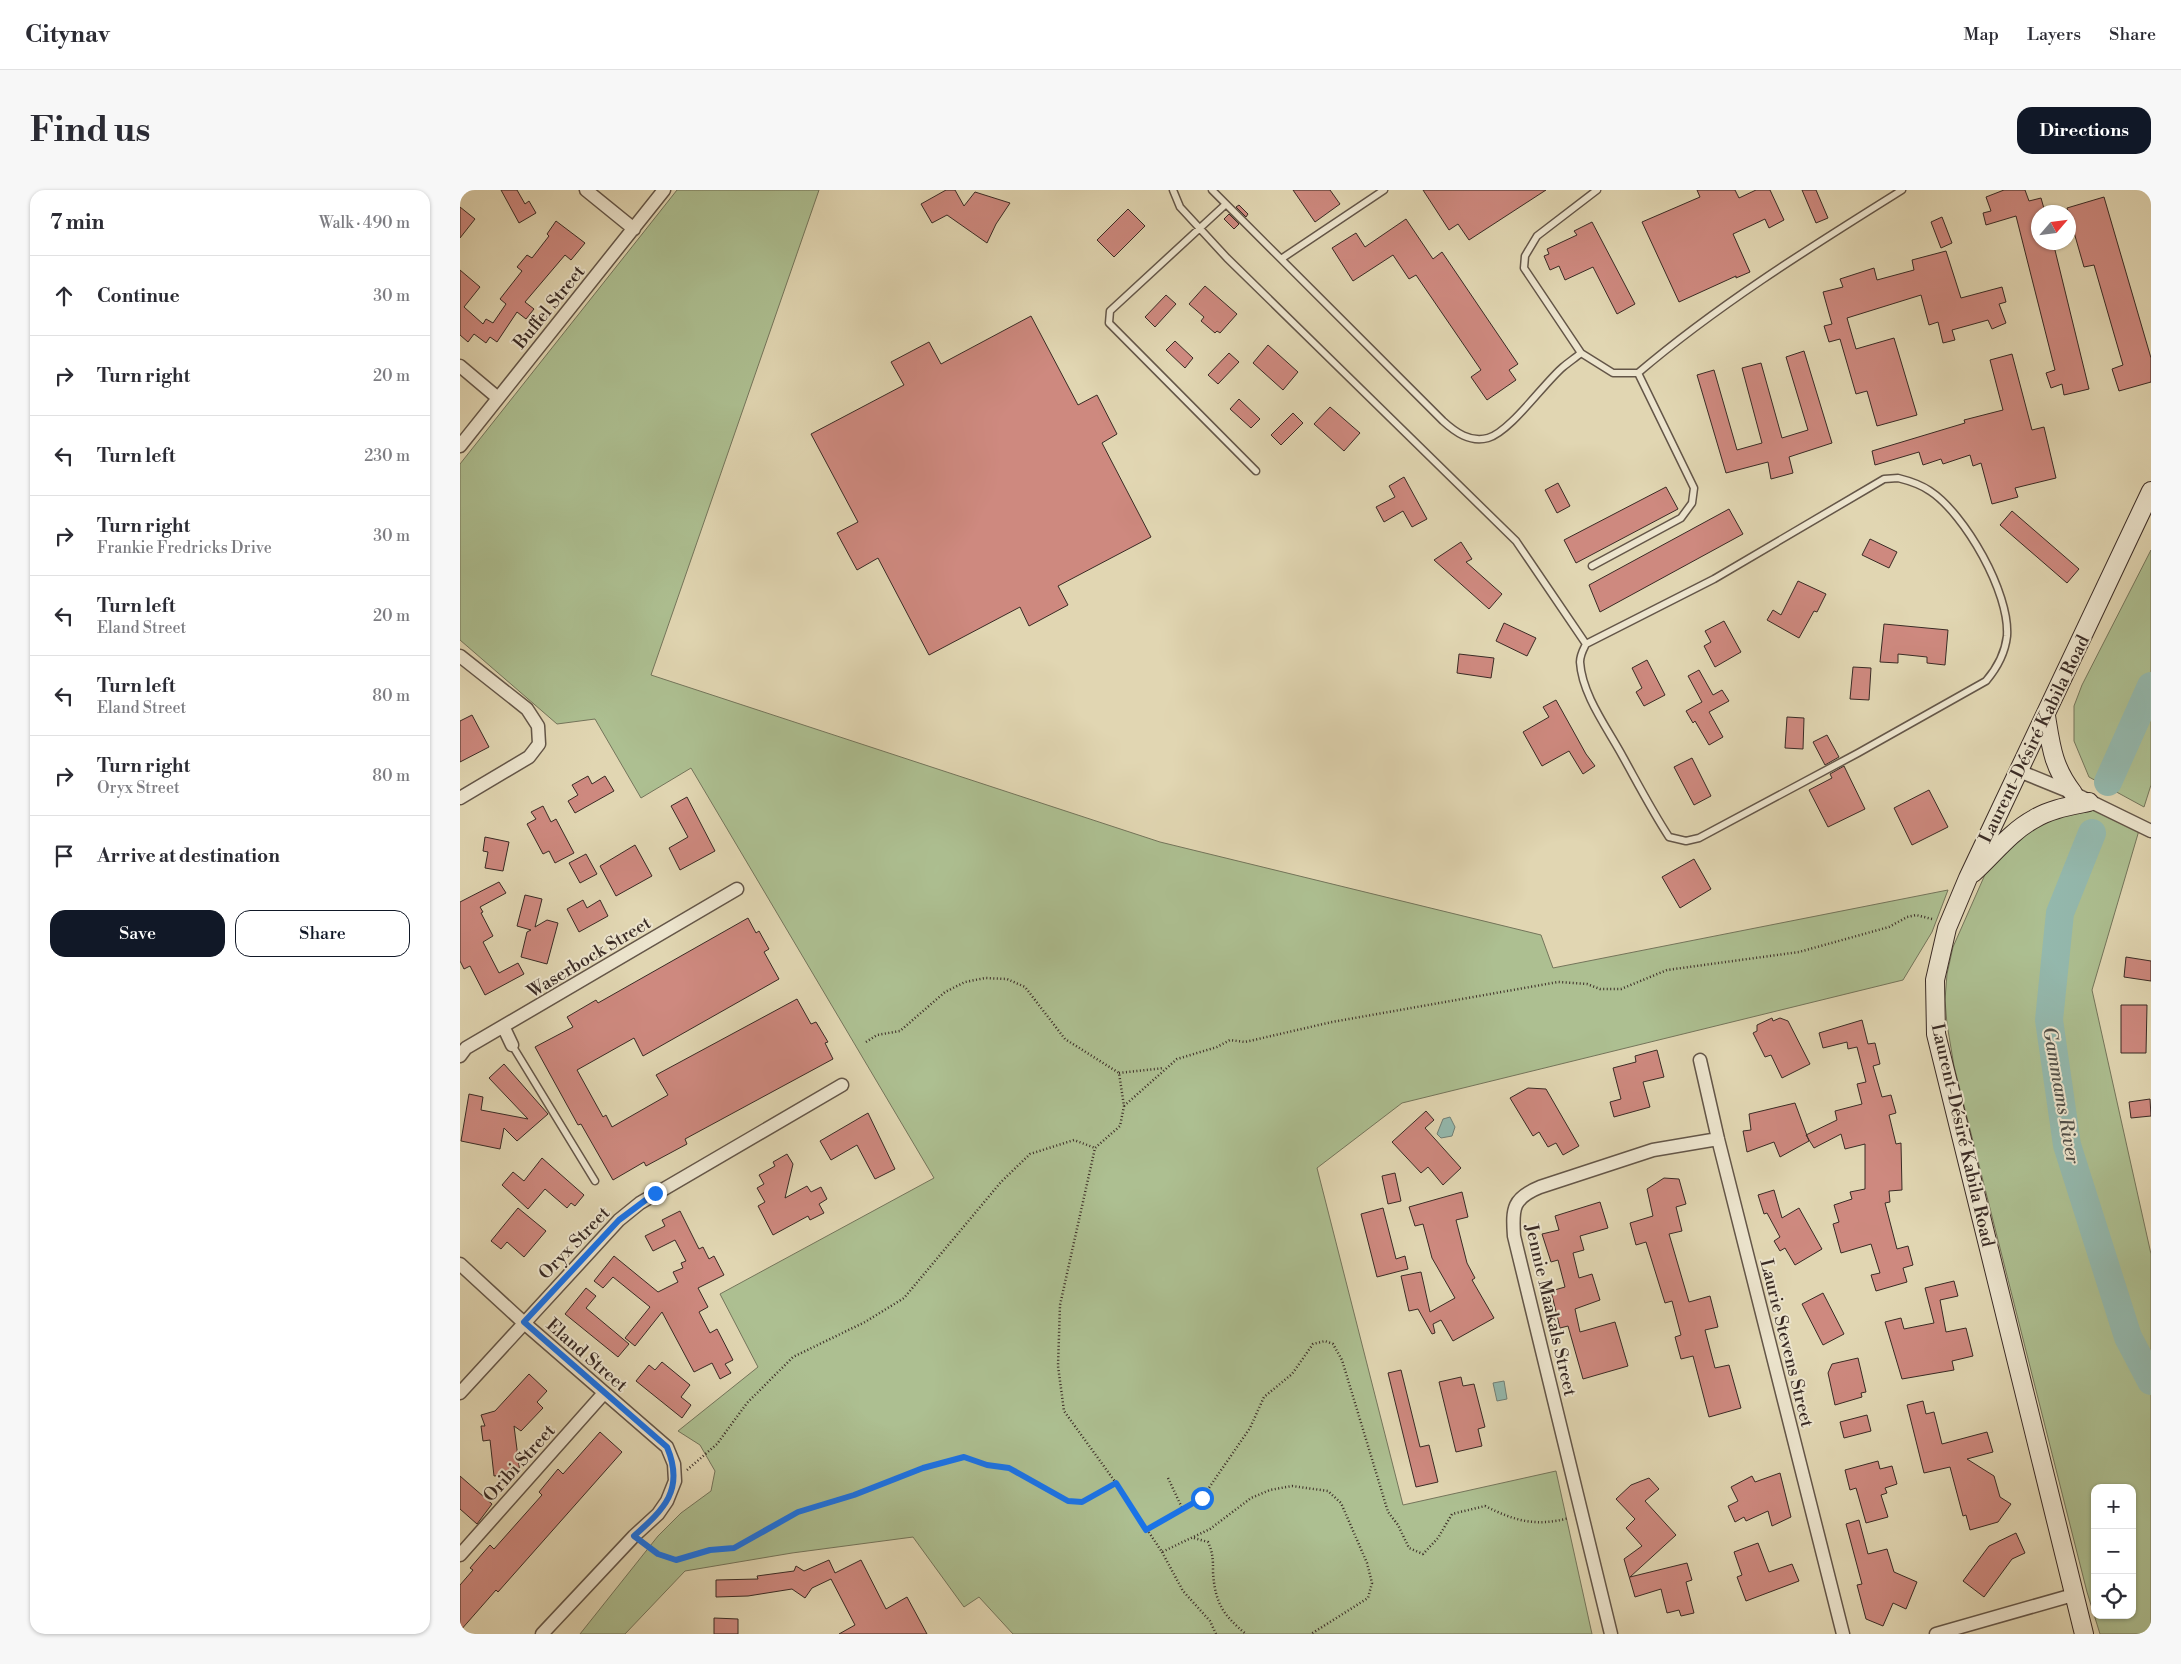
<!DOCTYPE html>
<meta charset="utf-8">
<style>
body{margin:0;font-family:"Libre Bodoni",serif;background:#f7f7f7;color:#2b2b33}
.controls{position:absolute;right:15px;bottom:15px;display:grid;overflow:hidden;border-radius:10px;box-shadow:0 1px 4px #0004}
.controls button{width:45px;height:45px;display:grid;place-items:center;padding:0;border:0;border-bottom:1px solid #e1e1e2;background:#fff;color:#2b2b33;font:25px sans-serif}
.compass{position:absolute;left:1571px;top:15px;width:45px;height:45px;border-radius:50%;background:#fff;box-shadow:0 1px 4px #0004;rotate:62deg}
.stop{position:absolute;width:15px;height:15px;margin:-11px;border:4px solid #1a73e8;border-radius:50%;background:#fff}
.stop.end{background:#1a73e8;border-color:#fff;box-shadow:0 1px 5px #0008}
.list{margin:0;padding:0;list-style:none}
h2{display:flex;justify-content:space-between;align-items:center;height:65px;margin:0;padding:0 20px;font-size:21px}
h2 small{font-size:16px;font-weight:400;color:#7c7c81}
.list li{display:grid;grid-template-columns:32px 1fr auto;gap:15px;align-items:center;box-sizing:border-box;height:80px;padding:0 20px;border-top:1px solid #e1e1e2}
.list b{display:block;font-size:19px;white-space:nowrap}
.list p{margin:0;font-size:16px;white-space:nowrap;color:#7c7c81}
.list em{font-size:16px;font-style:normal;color:#7c7c81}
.actions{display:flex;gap:10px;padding:15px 20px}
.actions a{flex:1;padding:11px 0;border:1px solid #111827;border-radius:15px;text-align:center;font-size:18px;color:#111827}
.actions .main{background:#111827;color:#fff}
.icon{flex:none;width:28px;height:28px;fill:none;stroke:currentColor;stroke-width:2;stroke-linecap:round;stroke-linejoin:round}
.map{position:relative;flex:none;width:1691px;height:1444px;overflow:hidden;border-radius:15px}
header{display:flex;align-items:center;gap:30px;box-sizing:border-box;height:70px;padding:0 25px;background:#fff;border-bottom:1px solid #e1e1e2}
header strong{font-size:24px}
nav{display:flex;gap:28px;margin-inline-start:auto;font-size:18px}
.intro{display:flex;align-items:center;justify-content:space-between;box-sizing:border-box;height:120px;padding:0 30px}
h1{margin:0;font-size:35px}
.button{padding:12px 22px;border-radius:15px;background:#111827;color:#fff;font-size:18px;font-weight:700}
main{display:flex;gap:30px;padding:0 30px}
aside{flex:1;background:#fff;border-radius:15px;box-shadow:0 1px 4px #0004}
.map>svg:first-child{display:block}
</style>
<header>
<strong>Citynav</strong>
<nav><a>Map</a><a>Layers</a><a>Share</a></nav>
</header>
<div class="intro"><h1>Find us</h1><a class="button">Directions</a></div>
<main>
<aside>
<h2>7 min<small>Walk · 490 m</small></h2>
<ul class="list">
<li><svg class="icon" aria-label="ahead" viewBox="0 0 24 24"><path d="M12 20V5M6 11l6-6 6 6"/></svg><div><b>Continue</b></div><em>30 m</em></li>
<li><svg class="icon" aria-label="right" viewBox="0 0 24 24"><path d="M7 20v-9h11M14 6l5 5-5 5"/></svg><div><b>Turn right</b></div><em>20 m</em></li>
<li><svg class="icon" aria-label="left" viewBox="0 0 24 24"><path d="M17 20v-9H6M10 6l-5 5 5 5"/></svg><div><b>Turn left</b></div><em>230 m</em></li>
<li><svg class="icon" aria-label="right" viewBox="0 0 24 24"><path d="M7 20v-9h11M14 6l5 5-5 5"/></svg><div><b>Turn right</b><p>Frankie Fredricks Drive</p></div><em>30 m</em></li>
<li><svg class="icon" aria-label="left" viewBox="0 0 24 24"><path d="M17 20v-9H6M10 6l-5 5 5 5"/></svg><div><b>Turn left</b><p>Eland Street</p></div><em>20 m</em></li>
<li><svg class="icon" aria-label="left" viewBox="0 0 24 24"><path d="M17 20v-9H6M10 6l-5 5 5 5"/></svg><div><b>Turn left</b><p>Eland Street</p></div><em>80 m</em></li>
<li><svg class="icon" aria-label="right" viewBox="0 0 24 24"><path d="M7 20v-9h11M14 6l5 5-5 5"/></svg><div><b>Turn right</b><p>Oryx Street</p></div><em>80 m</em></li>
<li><svg class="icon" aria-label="arrive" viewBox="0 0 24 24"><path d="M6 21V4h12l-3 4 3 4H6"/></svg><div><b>Arrive at destination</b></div></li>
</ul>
<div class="actions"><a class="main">Save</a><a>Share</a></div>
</aside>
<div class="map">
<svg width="1691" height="1444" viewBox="0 0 1691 1444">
<rect width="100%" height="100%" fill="#e1d6b2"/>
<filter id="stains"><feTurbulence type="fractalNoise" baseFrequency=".004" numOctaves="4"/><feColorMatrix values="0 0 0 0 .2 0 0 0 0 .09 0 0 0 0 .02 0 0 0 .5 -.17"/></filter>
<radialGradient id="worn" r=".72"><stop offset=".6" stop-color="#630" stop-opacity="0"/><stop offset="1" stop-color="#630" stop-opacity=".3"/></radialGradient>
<path fill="#adbf91" stroke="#74755b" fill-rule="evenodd" d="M217 0H359L191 485 700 652 1081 745 1093 778 1488 700 1472 742 1443 790 942 913 857 978 943 1315 1096 1281 1132 1444H553L519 1407 504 1417 453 1347 332 1363 225 1381 165 1444H120L198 1346 221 1323 251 1301 255 1281 240 1255 218 1241 298 1177 260 1104 474 988 231 578 181 608 135 529 97 534 0 450V274Z
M1691 360V595L1684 617 1629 587 1614 551V516L1622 495Z
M1629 612 1680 637 1632 800 1691 1064V1444H1640L1627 1402 1494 876 1487 834 1485 810 1487 784 1493 757 1527 680 1551 645ZM1635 1298H1672V1425H1635Z"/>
<path fill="#94b9ae" stroke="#708077" d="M990 927 995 937 992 946 981 948 977 944 983 929Z
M1044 1191 1047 1209 1037 1211 1033 1193Z"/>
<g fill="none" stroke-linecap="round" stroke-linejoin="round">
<path stroke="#94b9ae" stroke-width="28" d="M1648 592 1691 496
M1632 643 1600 723 1589 830 1607 955 1668 1147 1691 1191"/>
</g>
<path fill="#ce897f" stroke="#3a2b25" d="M41 0H57L65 14 69 11 76 23 59 33Z
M486 0H495L504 16 515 2 550 13 536 34 527 53 487 25 472 33 461 14Z
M833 0H870L880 14 855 32Z
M963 0H1086L1009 50 998 34 989 40Z
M1237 0H1275L1279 8 1296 0H1310L1324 30 1309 38 1305 29 1273 44 1290 82 1276 88V86L1219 112 1182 32 1240 7Z
M1342 0H1356L1368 28 1356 33Z
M1544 0H1565L1569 11 1581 8 1585 22H1578V52H1593L1629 199 1604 205 1602 194 1591 198 1586 183 1595 180 1556 26 1526 35 1523 23 1531 21 1526 7Z
M1644 7 1691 168V192L1659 201 1652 179 1663 175 1634 75 1624 77 1607 18Z
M779 15 788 24 786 27 776 17Z
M0 17 15 29 0 48Z
M668 19 685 36 654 67 637 50Z
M769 24 779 34 774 39 764 29Z
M1482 27 1492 53 1481 58 1471 32Z
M946 29 973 69 982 62 1058 174 1049 180 1056 190 1027 210 1011 187 1021 180 956 85 949 89 933 65 893 91 872 58 896 43 905 57Z
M96 31 125 53 111 70 105 65 65 112 74 119 66 129 57 122 37 152 30 147 26 153 14 144 8 152 0 145V80L20 97 4 117 23 134 26 129 33 133 46 114 40 109 62 81 57 77 67 65 72 68 89 46 87 44Z
M1132 32 1175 114 1157 124 1133 77 1105 90 1099 76 1090 80 1084 66 1089 64 1087 59 1117 45 1114 41Z
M1486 61 1501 108 1542 97 1546 112 1539 114 1546 133 1532 139 1528 130 1492 140 1495 150 1483 153 1478 132 1469 135 1461 105 1387 128 1396 159 1434 148 1457 225 1417 236 1407 201 1396 204 1380 149 1369 152 1364 136 1372 134 1363 102 1383 97 1380 89 1414 78 1417 90 1454 80 1452 70Z
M745 96 777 124 760 143 757 141 755 143 741 131 744 127 729 114Z
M706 105 716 114 695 137 685 127Z
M571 126 618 215 637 205 657 244 642 253 691 347 598 396 608 415 569 436 560 417 469 465 418 368 397 380 377 343 398 332 351 244 444 195 431 172 469 152 481 174Z
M715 151 733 168 725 178 706 160Z
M808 155 838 182 823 200 793 173Z
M1344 161 1372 253 1329 267 1333 283 1311 289 1308 272 1266 283 1237 185 1254 180 1277 260 1302 253 1282 178 1301 173 1322 248 1348 240 1326 167Z
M769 163 779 172 758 194 748 185Z
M1552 164 1572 240 1584 237 1596 288 1555 298 1558 307 1532 314 1521 273 1513 276 1510 265 1483 274 1481 269 1463 275 1459 262 1415 275 1412 261 1505 233 1504 230 1543 220 1530 170Z
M779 209 800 229 791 238 770 219Z
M870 217 900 243 884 261 854 234Z
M833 223 843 233 821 255 811 245Z
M944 287 967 329 952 337 943 321 924 332 916 317 935 307 929 296Z
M1098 293 1110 316 1097 323 1085 300Z
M1206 297 1218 319 1116 373 1104 350Z
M1269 319 1283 344 1140 422 1129 395Z
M1552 321 1619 379 1607 393 1540 335Z
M1410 349 1437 362 1429 378 1402 365Z
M1001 352 1012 369 1006 372 1042 404 1029 419 974 370Z
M1338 391 1366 404 1357 422 1354 421 1339 448 1307 430 1313 420 1321 425Z
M1264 431 1281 462 1255 477 1244 456 1251 452 1245 441Z
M1044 433 1076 448 1067 466 1036 451Z
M1424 434 1488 440 1485 475 1467 473V467L1438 464V473L1420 472Z
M999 464 1034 468 1031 488 997 483Z
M1187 470 1205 505 1184 516 1176 502 1182 498 1172 478Z
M1393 477 1411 478 1409 510 1390 509Z
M1239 480 1253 505 1262 500 1269 511 1249 522 1263 547 1249 555 1235 531 1233 533 1226 521 1242 512 1228 486Z
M1096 510 1126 564 1135 576 1123 584 1109 561 1082 576 1063 542 1089 527 1083 517Z
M12 525 29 557 0 572V531Z
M1327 527 1344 528 1343 559 1325 558Z
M1367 545 1379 567 1365 575 1353 552Z
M1232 568 1251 606 1234 615 1214 577Z
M1384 576 1405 619 1368 637 1349 600 1372 588 1370 584Z
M128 586 132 594 145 586 154 601 115 623 108 611 118 605 112 595Z
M1469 600 1488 637 1452 655 1434 618Z
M227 607 255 661 220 680 209 658 228 647 211 616Z
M83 616 91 632 96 629 114 663 95 673 89 661 83 664 67 634 76 629 71 622Z
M25 647 49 652 43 681 25 678 28 662 23 661Z
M175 655 192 686 156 706 140 676Z
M126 664 137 684 120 693 109 673Z
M1234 669 1251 699 1220 718 1202 687Z
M39 692 46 703 20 717 23 722 21 723 33 746 23 752 39 783 58 773 64 784 25 805 10 776 4 779 0 771V712Z
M65 705 82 709 75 737 87 730 98 733 87 774 61 767 67 742 71 740 57 736Z
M123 710 127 718 140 710 148 726 119 742 107 719Z
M288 728 296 743 299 741 309 759 304 762 319 789 183 866 174 848 117 880 143 927 146 925 152 937 208 905 196 885 337 809 351 834 356 832 368 852 365 853 373 869 225 949 227 954 186 976 184 972 153 990 121 934 118 935 75 857 113 837 107 827 136 810 138 813Z
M1666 767 1691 771V791L1664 787Z
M1661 815H1687L1686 863H1661Z
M1312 828 1313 831 1320 828 1328 831 1350 874 1322 888 1311 865 1305 867 1293 843 1297 841V835Z
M1402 830 1408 854 1415 853 1420 874 1413 876 1422 907 1431 905 1436 923 1429 925 1436 954 1441 953 1442 1000 1429 1001 1430 1012 1425 1013 1437 1059 1448 1056 1453 1075 1443 1078 1447 1092 1416 1101 1411 1085 1420 1083 1411 1054 1381 1063 1373 1034 1379 1032 1374 1015 1392 1009 1390 1002 1405 999V954L1385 959 1381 944 1354 958 1346 945 1377 930 1375 921 1402 914 1397 894 1406 892 1397 857 1388 859 1387 852 1363 858 1359 843Z
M1197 860 1204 887 1183 892 1190 917 1154 927 1150 912 1161 909 1153 878 1176 872 1175 866Z
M44 874 88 924 57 951 44 938 40 959 1 951 9 904 23 907 21 920 68 929 29 888Z
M1068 898 1086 899 1119 956 1103 965 1096 953 1088 957 1079 942 1073 946 1050 908Z
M1690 909 1691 926 1671 928 1669 912Z
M1335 913 1349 951 1320 967 1314 952 1287 962 1283 941 1291 940 1289 924Z
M966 921 974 930 965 938 1001 978 983 995 968 977 961 983 932 952Z
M408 923 435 979 415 989 397 955 371 970 360 951Z
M327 964 333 974 325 1008 347 996 351 1002 361 997 367 1009 359 1014 364 1023 350 1030 348 1026 313 1045 298 1016 305 1012 297 998 304 994 299 985 315 976 313 972Z
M82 968 124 1005 115 1016 111 1013 107 1018 85 999 68 1019 42 995 53 982 64 991Z
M935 983 941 1011 928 1014 922 986Z
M1204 988 1219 989 1226 1014 1216 1017 1222 1041 1209 1044 1229 1112 1250 1106 1258 1137 1245 1140 1255 1178 1269 1175 1281 1218 1249 1227 1233 1166 1221 1169 1215 1147 1221 1145 1212 1111 1205 1113 1186 1052 1176 1055 1170 1033 1193 1026 1187 999Z
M1314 1000 1322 1028 1339 1018 1362 1059 1335 1075 1325 1058 1320 1061 1314 1051 1320 1047 1307 1023 1304 1024 1298 1005Z
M1002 1002 1008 1027 996 1030 1007 1073 1015 1088 1012 1090 1034 1128 993 1151 981 1130 973 1134 975 1143 972 1144 958 1119 949 1121 941 1086 961 1082 970 1122 995 1108 972 1068 963 1034 955 1036 949 1017Z
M1140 1012 1148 1038 1120 1046 1124 1060 1113 1063 1119 1088 1132 1084 1140 1110 1115 1119 1120 1142 1155 1132 1168 1176 1123 1189 1108 1136 1100 1138 1091 1101 1105 1097 1098 1070 1091 1072 1082 1044 1099 1040 1095 1026Z
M58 1018 86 1041 64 1067 47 1052 41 1059 31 1051Z
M923 1018 936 1069 945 1066 948 1079 917 1087 901 1024Z
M220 1021 239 1059 243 1057 249 1069 254 1066 264 1085 238 1098 248 1117 239 1122 250 1143 257 1139 273 1170 265 1174 271 1183 260 1189 252 1173 234 1182 202 1122 175 1156 165 1148 190 1117 153 1087 143 1098 134 1091 154 1066 198 1102 218 1092 213 1082 223 1078 221 1073 226 1071 215 1050 193 1061 185 1046 205 1036 202 1030Z
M1494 1091 1498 1106 1480 1110 1486 1142 1506 1138 1513 1166 1492 1171 1494 1180 1442 1189 1425 1132 1441 1128 1444 1139 1474 1133 1465 1098Z
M126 1098 136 1106 126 1118 169 1154 158 1167 105 1124Z
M1363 1103 1384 1144 1363 1155 1342 1114Z
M1398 1168 1406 1202 1401 1203 1402 1207 1375 1215 1368 1183 1372 1174Z
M202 1172 230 1195 221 1207 231 1215 222 1228 176 1191 189 1175 195 1180Z
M941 1180 960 1257 969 1255 978 1292 956 1297 928 1183Z
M69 1184 87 1201 77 1212 83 1218 61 1241 54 1236 60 1283 34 1286 30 1250 23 1251 21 1236H25L21 1225 35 1221Z
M1001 1187 1003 1196 1014 1194 1025 1237 1018 1239 1022 1256 996 1262 979 1192Z
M1463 1211 1466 1224 1474 1222 1482 1254 1527 1242 1533 1262 1507 1269 1534 1286 1540 1307 1551 1314 1538 1332 1510 1340 1506 1325 1503 1326 1490 1277 1464 1283 1447 1215Z
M1407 1225 1411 1241 1384 1248 1380 1232Z
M140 1242 162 1262 38 1402 36 1400 0 1441V1395L13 1380 10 1378 30 1355 34 1359 82 1305 79 1302 98 1279 103 1284Z
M1418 1271 1420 1279 1432 1276 1437 1294 1425 1298 1427 1303 1421 1305 1428 1327 1406 1333 1396 1298 1390 1300 1385 1280Z
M1320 1283 1331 1327 1312 1336 1308 1321 1286 1331 1284 1327 1275 1332 1268 1316 1278 1311 1271 1297 1292 1286 1295 1292Z
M0 1286 32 1314 17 1334 0 1319Z
M1189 1288 1199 1299 1185 1311 1216 1345 1170 1387 1227 1373 1232 1390 1226 1392 1234 1423 1221 1426 1219 1420 1207 1423 1201 1399 1175 1407 1164 1369 1182 1356 1166 1338 1175 1329 1156 1309 1171 1295Z
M1399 1330 1408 1364 1427 1359 1434 1382 1457 1392 1446 1419 1433 1413 1423 1436 1406 1429 1397 1395 1402 1394 1386 1334Z
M1556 1343 1565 1363 1552 1369 1524 1407 1503 1391 1529 1356Z
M1298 1353 1309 1382 1332 1374 1339 1391 1286 1411 1277 1387 1282 1385 1274 1362Z
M369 1370 375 1383 401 1370 426 1419 447 1407 467 1444H379L395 1435 371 1389 352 1398 345 1408 332 1399 288 1406 256 1407V1390L298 1389 297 1386 334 1381 336 1376 344 1381Z
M254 1428 278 1429V1444H254Z"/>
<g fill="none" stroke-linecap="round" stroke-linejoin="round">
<defs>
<path id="lane" d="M713 0 720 17 767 68 1056 351 1126 454
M752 0 983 231C995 242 1010 253 1028 248 1050 242 1084 193 1103 177 1109 172 1115 168 1121 163L1153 183H1178C1259 114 1351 57 1442 0
M766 14 650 121 649 133 796 281
M821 69 924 0
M1121 163 1064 78 1065 66 1077 46 1137 0
M1438 288C1450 291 1460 294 1470 301 1505 324 1550 403 1547 446 1545 464 1537 478 1526 491L1398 563 1239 648 1226 651 1209 647C1192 621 1178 594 1163 567 1148 539 1122 505 1120 472 1120 465 1123 460 1126 454L1254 389 1424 289Z
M1132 376 1221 328 1232 313 1234 298 1178 183
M52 855 135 991"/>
<path id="street" d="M126 0 174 39
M0 176 38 208
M0 256 204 0
M0 466 67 519 78 536 79 554 69 567 0 608
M1559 581 1613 603 1691 641
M44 838 52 855
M0 866 6 858 277 699
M1240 870 1258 949 1383 1444
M0 1074 63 1132 207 1257 214 1274 215 1291 207 1311 198 1324 174 1346 82 1444
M0 1203 159 1030 180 1013 382 895
M0 1365 144 1203
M1151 1444 1054 1046C1052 1018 1053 1008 1080 997L1193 960 1258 949
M1476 1444 1613 1405"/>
<path id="secondary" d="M1586 526C1591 557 1593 577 1613 603
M1513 683C1533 665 1550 642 1574 629 1590 619 1610 616 1629 612
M1624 1444 1476 844 1475 790 1487 738 1508 688 1691 301"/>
</defs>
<use href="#lane" stroke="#645648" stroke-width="9"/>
<use href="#street" stroke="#645648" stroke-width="15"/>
<use href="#secondary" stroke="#3a2b25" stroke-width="20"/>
<path stroke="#3a2b25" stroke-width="2.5" stroke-dasharray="1 2.5" stroke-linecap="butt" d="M406 852 417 845 440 841 485 802 505 792 525 788 547 789 565 797 605 849 659 883 664 916 660 936 635 958 600 1115 598 1176 604 1221 656 1293 702 1362 750 1339 791 1308 810 1300 832 1296 868 1301 881 1313 907 1373 912 1393 908 1408 851 1444
M659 883 704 878
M664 916 717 869 757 857 770 850 785 852 872 832 1098 792 1127 794 1140 799H1161L1207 780 1339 762 1429 737 1447 727 1456 725 1472 729
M227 1280 257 1254 287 1213 333 1167 405 1132 444 1108 541 992 570 964 614 950 635 958
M708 1288 723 1320
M686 1340 742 1308 790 1238 804 1207 832 1184 853 1154 865 1151 873 1154 882 1170 928 1322 938 1335 949 1358 963 1364 978 1348 992 1324 1025 1316C1055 1331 1076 1337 1109 1328
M734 1348 748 1352C753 1363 753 1370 753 1382 755 1413 763 1425 786 1444
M185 1354 198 1365 216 1370 250 1360 274 1358 338 1322 394 1305 463 1278 504 1267 527 1275 549 1278 608 1311 621 1312 656 1293
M702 1362 723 1401 750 1431 756 1444"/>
<use href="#lane" stroke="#ece4cd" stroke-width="6"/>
<use href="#street" stroke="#ece4cd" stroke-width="12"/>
<use href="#secondary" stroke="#ece4cd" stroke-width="18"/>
</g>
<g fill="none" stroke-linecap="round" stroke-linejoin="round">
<path stroke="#1a73e8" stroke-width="6" d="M195 1003 159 1030 64 1132 207 1257C225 1300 204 1319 174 1346L198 1364 216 1370 250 1360 274 1358 338 1322 394 1305 463 1278 504 1267 527 1275 549 1278 608 1311 622 1312 656 1293 686 1340 742 1308"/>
</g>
<g text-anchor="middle" stroke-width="4" stroke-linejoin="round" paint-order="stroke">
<g font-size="18" fill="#3a2b25" stroke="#ece4cd">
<text transform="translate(89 117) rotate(-51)" y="6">Buffel Street</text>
<text transform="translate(1574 549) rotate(-64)" y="6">Laurent-Désiré Kabila Road</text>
<text transform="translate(129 767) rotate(-31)" y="6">Waserbock Street</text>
<text transform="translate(1503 945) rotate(77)" y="6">Laurent-Désiré Kabila Road</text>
<text transform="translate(114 1053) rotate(-46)" y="6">Oryx Street</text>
<text transform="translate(1091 1120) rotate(77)" y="6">Jennie Maakals Street</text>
<text transform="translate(1327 1153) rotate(76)" y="6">Laurie Stevens Street</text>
<text transform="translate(127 1165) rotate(41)" y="6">Eland Street</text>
<text transform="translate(59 1273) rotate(-48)" y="6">Oribi Street</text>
</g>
<g font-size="19" font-style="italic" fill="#504e47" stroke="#ece4cd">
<text transform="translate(1602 905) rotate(80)" y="7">Gammams River</text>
</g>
</g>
<rect width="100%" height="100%" filter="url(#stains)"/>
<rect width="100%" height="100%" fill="url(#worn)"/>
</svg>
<div class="controls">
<button>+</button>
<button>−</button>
<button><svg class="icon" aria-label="locate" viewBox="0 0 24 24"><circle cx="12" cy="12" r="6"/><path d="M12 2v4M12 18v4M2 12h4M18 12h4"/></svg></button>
</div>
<svg class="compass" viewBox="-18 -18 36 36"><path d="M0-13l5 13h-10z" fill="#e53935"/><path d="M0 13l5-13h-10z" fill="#7c7c81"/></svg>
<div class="stop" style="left:742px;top:1308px"></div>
<div class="stop end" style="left:195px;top:1003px"></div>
</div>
</main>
